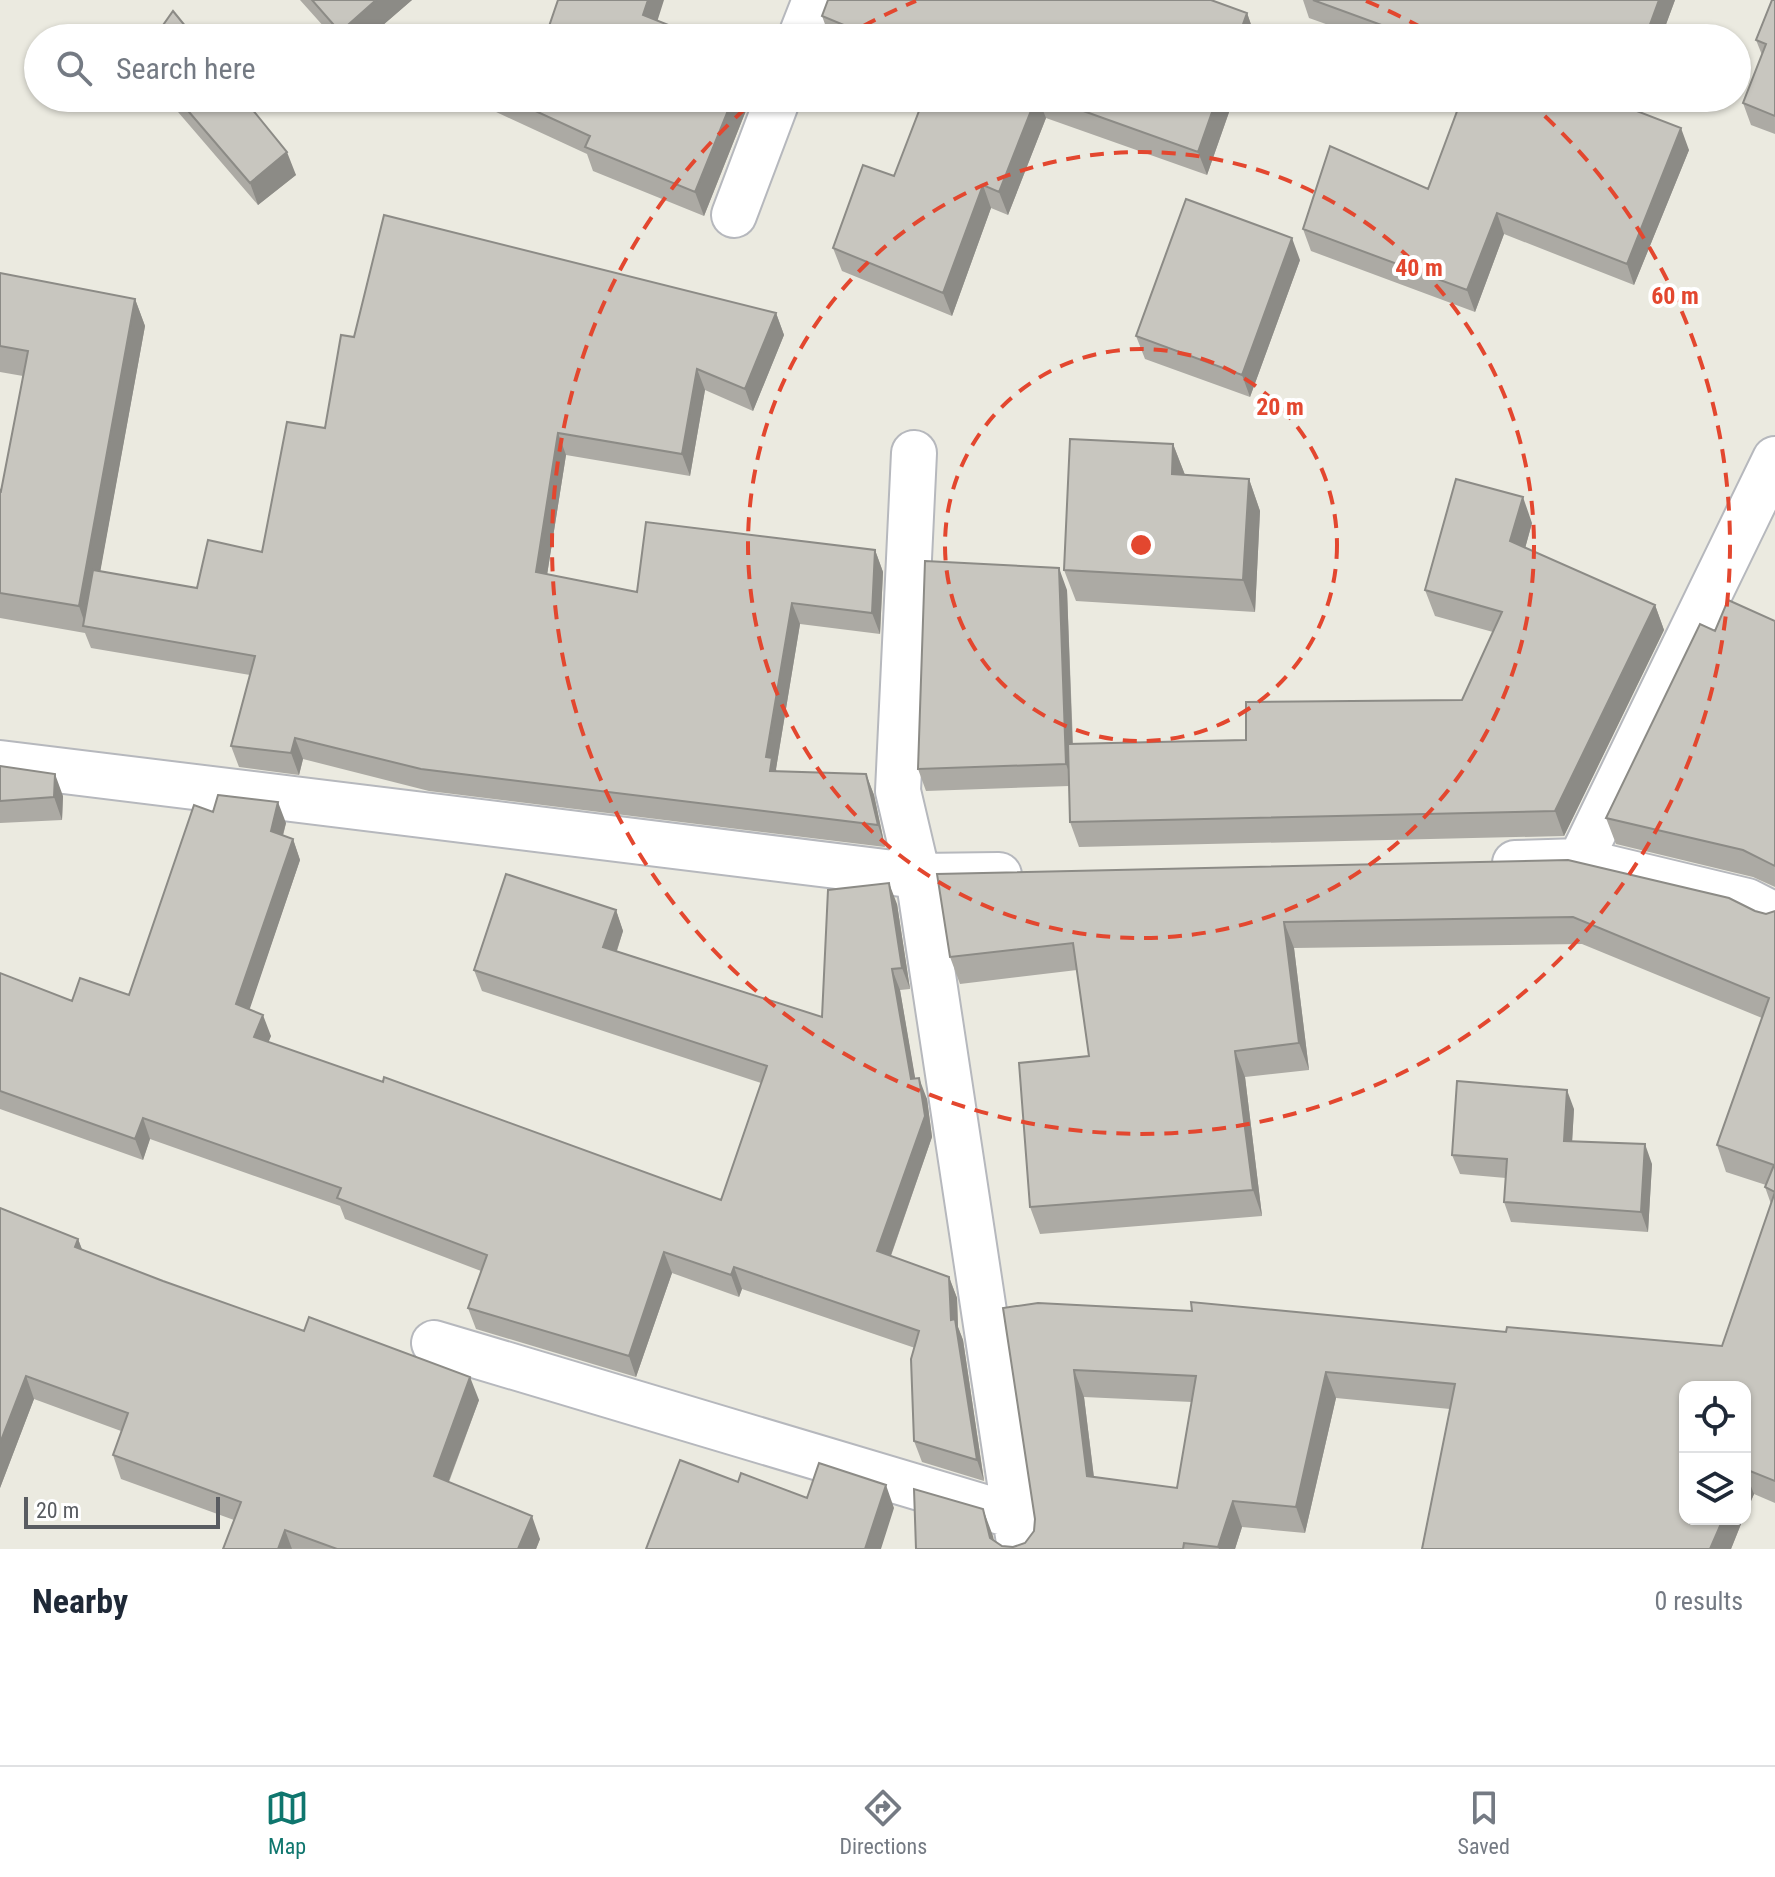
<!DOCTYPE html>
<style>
body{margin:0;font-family:"Roboto Condensed",sans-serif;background:#f2f2f3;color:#1f2937}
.controls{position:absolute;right:24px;bottom:24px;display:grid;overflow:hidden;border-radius:16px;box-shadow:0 2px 6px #0004}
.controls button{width:72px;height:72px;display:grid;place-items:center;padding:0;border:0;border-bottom:2px solid #e0e1e3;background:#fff;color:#1f2937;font:40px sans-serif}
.scale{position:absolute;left:24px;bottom:20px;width:196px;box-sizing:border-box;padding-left:8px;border:4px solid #595c61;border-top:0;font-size:22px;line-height:28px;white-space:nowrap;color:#595c61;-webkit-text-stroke:6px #fff;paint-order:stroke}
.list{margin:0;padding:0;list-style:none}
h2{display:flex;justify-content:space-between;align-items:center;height:104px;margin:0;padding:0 32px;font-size:34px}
h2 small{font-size:26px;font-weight:400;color:#747a83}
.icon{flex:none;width:44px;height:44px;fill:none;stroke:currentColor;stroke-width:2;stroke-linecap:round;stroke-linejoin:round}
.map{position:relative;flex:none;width:1775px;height:1549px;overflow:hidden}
.search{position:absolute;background:#fff;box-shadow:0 2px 6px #0004;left:24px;right:24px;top:24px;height:88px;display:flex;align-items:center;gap:20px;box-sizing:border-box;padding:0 28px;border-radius:44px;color:#747a83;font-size:30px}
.sheet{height:216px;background:#fff}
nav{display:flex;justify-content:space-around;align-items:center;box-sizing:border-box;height:112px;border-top:2px solid #e0e1e3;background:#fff;font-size:22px;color:#747a83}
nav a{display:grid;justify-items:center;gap:4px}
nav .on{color:#0f766e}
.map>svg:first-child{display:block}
</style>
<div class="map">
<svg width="1775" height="1549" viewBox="0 0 1775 1549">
<rect width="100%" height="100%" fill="#ebeae0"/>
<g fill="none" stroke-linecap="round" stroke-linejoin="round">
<defs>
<path id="minor" d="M800 38 815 0
M734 215 778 98
M914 453 898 791 918 876 1020 1549
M0 763 918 876 999 875
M1580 861 1775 459
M1515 863 1580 861 1747 901 1775 915
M434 1343 1014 1516"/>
</defs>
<use href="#minor" stroke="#b6b8bd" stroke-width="48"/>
<use href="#minor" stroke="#fff" stroke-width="44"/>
</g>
<path fill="#acaaa4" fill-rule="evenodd" d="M300 0H412L368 38H334Z
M1303 0H1675L1661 38H1365L1309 18Z
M1775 0V134L1751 125 1743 103 1762 55 1756 40Z
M1247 13 1255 36V38H830L822 16Z
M166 98H243L296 175 258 205Z
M489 98H751L704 216 593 171 587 154 494 111Z
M924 98H1234L1207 175 1046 118 1008 215 991 208 952 316 842 271 833 248 894 176Z
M1635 110 1689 150 1634 285 1504 234 1475 312 1311 251 1303 229 1428 189Z
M1300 260 1250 397 1145 359 1136 336Z
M0 273 135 299 145 326 100 571 197 588 262 552 325 428 354 337 776 313 784 335 753 411 705 390 690 476 566 455 547 575 637 592 875 550 883 572 880 634 800 624 776 769V771L866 774 874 795 885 847 429 791 303 759 299 775 239 767 231 746 250 675 91 648 85 633 0 618V490L1 491 23 376 0 372Z
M1173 444 1185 475 1249 479 1260 511 1255 612 1076 601 1064 570Z
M1532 523 1525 548 1655 605 1664 630 1564 836 1079 847 1070 822 1069 786 926 791 918 769 1067 590 1073 744 1246 740 1462 700 1493 632 1435 616 1425 590Z
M1775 621V887L1753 877 1616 844 1606 818 1715 631Z
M0 766 63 796 62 820 0 823Z
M213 812 286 823 283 836 293 839 300 860 249 1009 271 1036 268 1042 721 1200 761 1083 482 991 474 970 616 910 623 931 617 951 822 1017 897 904 910 989 900 990 915 1079 927 1099 932 1137 891 1256 949 1277 957 1298 958 1327 963 1340 984 1481 922 1462 914 1441 915 1348 742 1289 739 1297 672 1273 636 1377 476 1329 468 1308 481 1271 345 1219 340 1206 150 1139 143 1160 0 1109V973L72 1001 129 995Z
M937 874 1755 911 1766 914 1775 911V1503L1754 1494 1745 1515V1387L1743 1519 1731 1549H1422L1450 1409 1336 1398 1305 1533 1242 1527 1235 1549H916L994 1540 1002 1546 1013 1547 1025 1543 1034 1531 1035 1519 1003 1308 1506 1332 1722 1346 1771 1204 1765 1187 1766 1185 1726 1172 1717 1145 1762 1018 1582 944 1294 948 1309 1070 1245 1077 1262 1216 1040 1234 1030 1207 1089 1056 1077 970 960 984 950 957ZM1084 1397 1192 1402 1177 1488 1094 1477Z
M1574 1109 1572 1141 1652 1164 1648 1232 1511 1222 1504 1202 1506 1178 1460 1174 1452 1155Z
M0 1208 78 1239 82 1250 163 1281 479 1400 449 1482 540 1539 536 1549H223L234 1520 121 1479 113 1455 121 1431 34 1399 0 1488Z"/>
<path fill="#8c8b86" d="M376 0H412L368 38H342L340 32Z
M648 0H664L652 38 643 15Z
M1659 0H1675L1661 38H1645Z
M1247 13 1255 36V38H1238Z
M733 98H751L704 216 695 192Z
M1036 98H1038L1046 118 1008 215 999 192Z
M1217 98H1234L1207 175 1198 152Z
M1624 98H1639L1629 127 1621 105Z
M1681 128 1689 150 1634 285 1627 264Z
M287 152 296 175 258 205 250 183Z
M983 185 991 208 952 316 943 293Z
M1497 213 1504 234 1475 312 1467 290Z
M1292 238 1300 260 1250 397 1242 375Z
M135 299 145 326 90 628 86 627 79 606Z
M776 313 784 335 753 411 745 389Z
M697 369 705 390 690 476 682 454Z
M558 433 566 455 544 594 536 572Z
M1173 444 1185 475 1172 474Z
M1249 479 1260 511 1255 612 1243 580Z
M1523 497 1532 523 1520 567 1510 541Z
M875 550 883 572 880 634 872 613Z
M1059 568 1067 590 1074 786 1066 764Z
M792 603 800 624 776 769 779 780 770 771 766 757Z
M1655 605 1664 630 1564 836 1555 811Z
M295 738 303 759 299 775 291 753Z
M55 774 63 796 62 820 54 797Z
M866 774 874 795 885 847 878 825Z
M278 802 286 823 278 853 271 831Z
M293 839 300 860 244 1026 236 1004Z
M889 883 897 904 910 989 902 968Z
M616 910 623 931 611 968 603 947Z
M1284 922 1294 948 1309 1070 1299 1043Z
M892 969 900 990 919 1100 911 1079Z
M263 1015 271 1036 262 1058 254 1037Z
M1235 1051 1245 1077 1262 1216 1253 1190Z
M919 1078 927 1099 932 1137 885 1272 877 1251Z
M1567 1090 1574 1109 1571 1161 1564 1141Z
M143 1118 150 1139 143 1160 135 1139Z
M1645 1144 1652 1164 1648 1232 1641 1212Z
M78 1239 87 1262 75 1247Z
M664 1252 672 1273 636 1377 629 1356Z
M734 1267 742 1289 739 1297 731 1275Z
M949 1277 957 1298 958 1327 963 1340 984 1481 977 1460 951 1320Z
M1074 1370 1084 1397 1097 1503 1087 1476Z
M1326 1372 1336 1398 1305 1533 1296 1507Z
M26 1376 34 1399 0 1488V1443Z
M470 1377 479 1400 442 1499 434 1476Z
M1745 1471 1754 1494 1745 1515Z
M886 1485 894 1508 881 1549H865Z
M1233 1501 1242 1527 1235 1549H1219L1218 1547Z
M983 1509 993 1536 996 1549 990 1538Z
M532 1516 540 1539 536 1549H518Z
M1723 1519H1743L1731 1549H1710Z
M285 1530 292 1549H278Z"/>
<path fill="#c8c6bf" stroke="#8c8b86" stroke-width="2" fill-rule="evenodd" d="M312 0H376L340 32Z
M558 0H648L643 15 701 38H545Z
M828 0H1211L1247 13 1238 38H875L822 16Z
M1313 0H1659L1645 38H1417Z
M1772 0H1775V116L1743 103 1766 44 1756 40Z
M173 11 195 38H154Z
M177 98H243L287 152 250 183Z
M507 98H733L695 192 585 147 590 136Z
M924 98H1036L999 192 983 185 943 293 833 248 863 165 894 176Z
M1047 98H1217L1198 152Z
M1462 98H1624L1621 105 1681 128 1627 264 1497 213 1467 290 1303 229 1330 146 1428 189Z
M1186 199 1292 238 1242 375 1136 336Z
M384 215 776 313 745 389 697 369 682 454 558 433 536 572 637 592 646 522 875 550 872 613 792 603 766 757 772 758 770 771 866 774 878 825 421 769 295 738 291 753 231 746 255 656 83 626 93 570 197 588 208 540 262 552 287 422 325 428 341 335 354 337Z
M0 273 135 299 79 606 0 593V490L1 491 28 351 0 346Z
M1070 439 1173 444 1172 474 1249 479 1243 580 1064 570Z
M1456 479 1523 497 1510 541 1655 605 1555 811 1070 822 1068 744 1246 740V702L1462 700 1502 612 1425 590Z
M925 561 1059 568 1066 764 918 769Z
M1728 600 1775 621V866L1743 850 1606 818 1700 624 1715 631Z
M0 766 55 774 54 797 0 801Z
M218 795 278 802 271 831 293 839 236 1004 263 1015 254 1037 383 1082 384 1077 721 1200 767 1066 474 970 506 874 616 910 603 947 822 1017 828 890 889 883 902 968 892 969 911 1079 919 1078 925 1116 877 1251 949 1277 951 1320 955 1319 977 1460 914 1441 911 1359 919 1331 734 1267 731 1275 664 1252 629 1356 468 1308 487 1255 337 1198 341 1188 143 1118 135 1139 0 1091V973L72 1001 80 978 129 995 194 805 213 812Z
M1568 860 1729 898 1755 911 1766 914 1775 911V1192L1765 1187 1774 1165 1717 1145 1769 998 1573 917 1284 922 1299 1043 1235 1051 1253 1190 1030 1207 1019 1063 1089 1056 1073 943 950 957 937 874Z
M1457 1081 1567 1090 1564 1141 1645 1144 1641 1212 1504 1202 1507 1159 1452 1155Z
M1775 1192V1481L1745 1469V1387H1685V1519H1723L1710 1549H1422L1455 1384 1326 1372 1296 1507 1233 1501 1218 1547 1184 1543 1183 1549H916L914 1489 983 1509 990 1538 1002 1546 1013 1547 1025 1543 1034 1531 1035 1519 1003 1308 1038 1303 1192 1311 1191 1302 1506 1332 1507 1327 1722 1346ZM1074 1370 1196 1376 1177 1488 1087 1476Z
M0 1208 78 1239 75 1247 163 1281 304 1331 309 1317 470 1377 434 1476 532 1516 518 1549H337L285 1530 278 1549H223L241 1502 113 1455 128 1413 26 1376 0 1443Z
M680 1460 738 1482 741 1473 807 1498 819 1463 886 1485 865 1549H646Z"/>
<g fill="none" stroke="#e3472f" stroke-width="4" stroke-dasharray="14 10">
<circle cx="1141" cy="545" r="196"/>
<circle cx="1141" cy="545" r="393"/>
<path d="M842 38A589 589 0 0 1 916 1M1366 1A589 589 0 0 1 1440 38M1527 100A589 589 0 1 1 755 100"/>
</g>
<circle cx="1141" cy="545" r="12" fill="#e3472f" stroke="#fff" stroke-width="4"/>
<g font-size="24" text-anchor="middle" font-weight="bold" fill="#e3472f" stroke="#fff" stroke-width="8" stroke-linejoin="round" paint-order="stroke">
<text x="1419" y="276">40 m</text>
<text x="1675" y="304">60 m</text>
<text x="1280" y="415">20 m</text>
</g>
</svg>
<div class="controls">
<button><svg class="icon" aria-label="locate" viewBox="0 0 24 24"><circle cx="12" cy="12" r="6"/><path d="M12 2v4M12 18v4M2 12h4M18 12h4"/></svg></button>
<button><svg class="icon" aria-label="layers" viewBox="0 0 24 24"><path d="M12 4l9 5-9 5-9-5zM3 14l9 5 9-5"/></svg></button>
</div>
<div class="scale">20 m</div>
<div class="search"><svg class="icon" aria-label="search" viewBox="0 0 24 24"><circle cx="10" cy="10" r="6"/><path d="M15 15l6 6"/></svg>Search here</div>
</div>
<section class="sheet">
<h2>Nearby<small>0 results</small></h2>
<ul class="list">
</ul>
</section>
<nav>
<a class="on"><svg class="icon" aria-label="map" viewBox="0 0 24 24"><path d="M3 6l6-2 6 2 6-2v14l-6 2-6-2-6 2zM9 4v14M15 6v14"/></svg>Map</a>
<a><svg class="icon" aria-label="directions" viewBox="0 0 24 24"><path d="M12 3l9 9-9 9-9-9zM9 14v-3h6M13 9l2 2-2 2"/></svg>Directions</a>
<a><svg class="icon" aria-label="saved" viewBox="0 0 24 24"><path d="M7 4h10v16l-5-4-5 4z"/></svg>Saved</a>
</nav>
